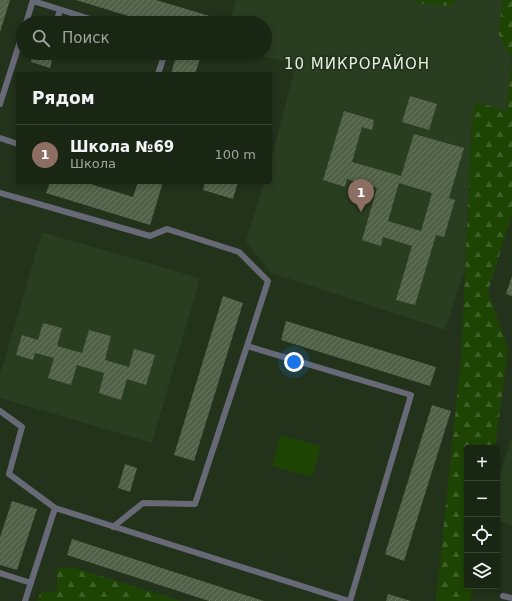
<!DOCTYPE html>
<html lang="ru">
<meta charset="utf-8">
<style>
body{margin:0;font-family:"DejaVu Sans",sans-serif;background:#232e1d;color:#f1f3f6}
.controls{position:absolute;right:12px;bottom:12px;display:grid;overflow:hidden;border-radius:4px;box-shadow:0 2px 6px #0003}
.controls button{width:36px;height:36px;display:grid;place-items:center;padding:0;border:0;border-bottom:1px solid #384334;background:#1a2614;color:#f1f3f6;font:20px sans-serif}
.you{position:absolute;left:294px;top:362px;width:14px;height:14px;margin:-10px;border:3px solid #fff;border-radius:50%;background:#1a73e8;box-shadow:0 0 0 6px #1a73e833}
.badge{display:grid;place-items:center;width:26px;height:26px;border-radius:50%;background:#a4b2fc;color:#fff;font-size:13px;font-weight:700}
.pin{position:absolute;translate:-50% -33px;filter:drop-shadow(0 1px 2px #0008)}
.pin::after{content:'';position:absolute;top:21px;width:14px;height:12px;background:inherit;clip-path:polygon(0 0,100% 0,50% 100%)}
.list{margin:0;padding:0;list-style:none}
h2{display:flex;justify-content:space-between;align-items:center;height:52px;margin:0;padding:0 16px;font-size:17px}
h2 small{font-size:13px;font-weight:400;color:#9fa5a0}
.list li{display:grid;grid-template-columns:26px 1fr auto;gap:12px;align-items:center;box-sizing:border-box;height:60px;padding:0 16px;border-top:1px solid #384334}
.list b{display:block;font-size:15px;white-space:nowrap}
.list p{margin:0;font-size:13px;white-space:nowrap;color:#9fa5a0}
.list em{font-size:13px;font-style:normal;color:#9fa5a0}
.icon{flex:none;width:22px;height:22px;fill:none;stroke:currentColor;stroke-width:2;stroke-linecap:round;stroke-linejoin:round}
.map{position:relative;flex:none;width:512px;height:601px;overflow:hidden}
.search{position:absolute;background:#1a2614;box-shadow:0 2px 6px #0003;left:16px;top:16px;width:256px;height:44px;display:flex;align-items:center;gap:10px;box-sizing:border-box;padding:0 14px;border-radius:22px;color:#9fa5a0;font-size:15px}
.panel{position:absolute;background:#1a2614;box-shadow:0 2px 6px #0003;left:16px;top:72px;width:256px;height:112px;border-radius:4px}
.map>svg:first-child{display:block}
</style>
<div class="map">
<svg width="512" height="601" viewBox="0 0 512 601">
<defs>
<pattern id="forest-firs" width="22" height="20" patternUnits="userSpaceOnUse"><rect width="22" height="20" fill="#1e4404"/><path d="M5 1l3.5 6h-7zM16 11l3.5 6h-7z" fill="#3f5f28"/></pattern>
<pattern id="building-hatch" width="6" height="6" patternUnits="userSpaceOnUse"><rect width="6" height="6" fill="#506148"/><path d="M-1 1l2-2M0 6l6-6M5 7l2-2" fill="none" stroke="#697862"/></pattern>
</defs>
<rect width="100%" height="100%" fill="#22321b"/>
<path fill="#293d20" d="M236 0H503L498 33 512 58 506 111 477 102 472 122 465 269 445 330 271 273 246 241 264 182H270V163L296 64 250 53H265V23H229Z
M42 232 200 278 152 443 0 398V375Z
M512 436V525L497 520V483Z"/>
<path fill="url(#forest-firs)" d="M412 0H456L453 6 424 4Z
M503 0H512V58L498 33Z
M512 63V215L488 291 508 349 495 448H467V586H474L470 601H436L461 358 472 122 474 106 477 102 506 111Z
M57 568H75L182 601H37L41 592 57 591Z"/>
<path fill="#1e4404" d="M280 435 321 446 312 477 272 466Z"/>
<path fill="url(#building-hatch)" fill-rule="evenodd" d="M0 0H10L0 32Z
M76 0H156L213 17 211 23H151Z
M33 53H45L53 56 50 68 31 62Z
M177 53H202L195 74H171Z
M410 96 437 104 429 130 402 122Z
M344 111 374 120 372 130 362 127 352 162 401 176 414 134 464 148 449 198 455 200 444 237 436 235 415 305 396 300 412 246 383 237 381 246 362 240 377 188 347 179 345 187 323 180ZM399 183 432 193 421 231 388 221Z
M50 182H84L133 197 138 182H163L150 225 46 193Z
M205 182H238L233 199 203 190Z
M512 276V296L506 294Z
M223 296 243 303 194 461 174 455Z
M286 321 436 367 430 386 281 340Z
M43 323 62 328 57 346 82 353 89 330 111 336 105 360 129 367 134 349 155 355 146 385 127 379 121 400 99 393 104 373 77 365 71 385 48 378 54 358 35 353 33 360 16 355 22 335 38 340Z
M432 405 451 411 404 561 385 554Z
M125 464 137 468 130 492 118 488Z
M12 501 37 509 17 570 0 565V537Z
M72 539 264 601H209L67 555Z
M388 594 411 601H386Z"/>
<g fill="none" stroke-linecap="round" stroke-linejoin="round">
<path stroke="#676a76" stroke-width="6" d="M33 1 103 23
M26 23 33 0
M56 23 60 10
M158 74 165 53
M0 104 23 32
M0 138 18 144
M0 193 150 236 167 229 239 252 268 281 247 346
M0 411 22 427 9 474 55 508
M113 527 143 503 195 504 247 346 411 395 350 601
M0 573 31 583
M503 596 512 598
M25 601 55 508 349 601"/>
</g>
<g text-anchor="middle" stroke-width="3.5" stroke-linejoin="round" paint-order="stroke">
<g font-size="15" letter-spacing="1" fill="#e6f0e2" stroke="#22321b">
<text x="357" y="69">10 МИКРОРАЙОН</text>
</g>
</g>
</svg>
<div class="controls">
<button>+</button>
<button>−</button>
<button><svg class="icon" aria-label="locate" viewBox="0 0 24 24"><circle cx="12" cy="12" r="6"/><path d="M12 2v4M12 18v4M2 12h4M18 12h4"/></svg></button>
<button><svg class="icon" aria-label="layers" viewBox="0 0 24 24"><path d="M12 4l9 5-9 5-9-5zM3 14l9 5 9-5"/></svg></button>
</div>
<div class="you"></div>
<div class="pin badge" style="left:361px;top:212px;background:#8d6e63">1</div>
<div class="search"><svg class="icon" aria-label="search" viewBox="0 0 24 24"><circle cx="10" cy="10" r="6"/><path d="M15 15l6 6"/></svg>Поиск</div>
<section class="panel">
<h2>Рядом<small></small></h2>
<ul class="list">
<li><span class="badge" style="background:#8d6e63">1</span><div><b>Школа №69</b><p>Школа</p></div><em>100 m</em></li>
</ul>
</section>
</div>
